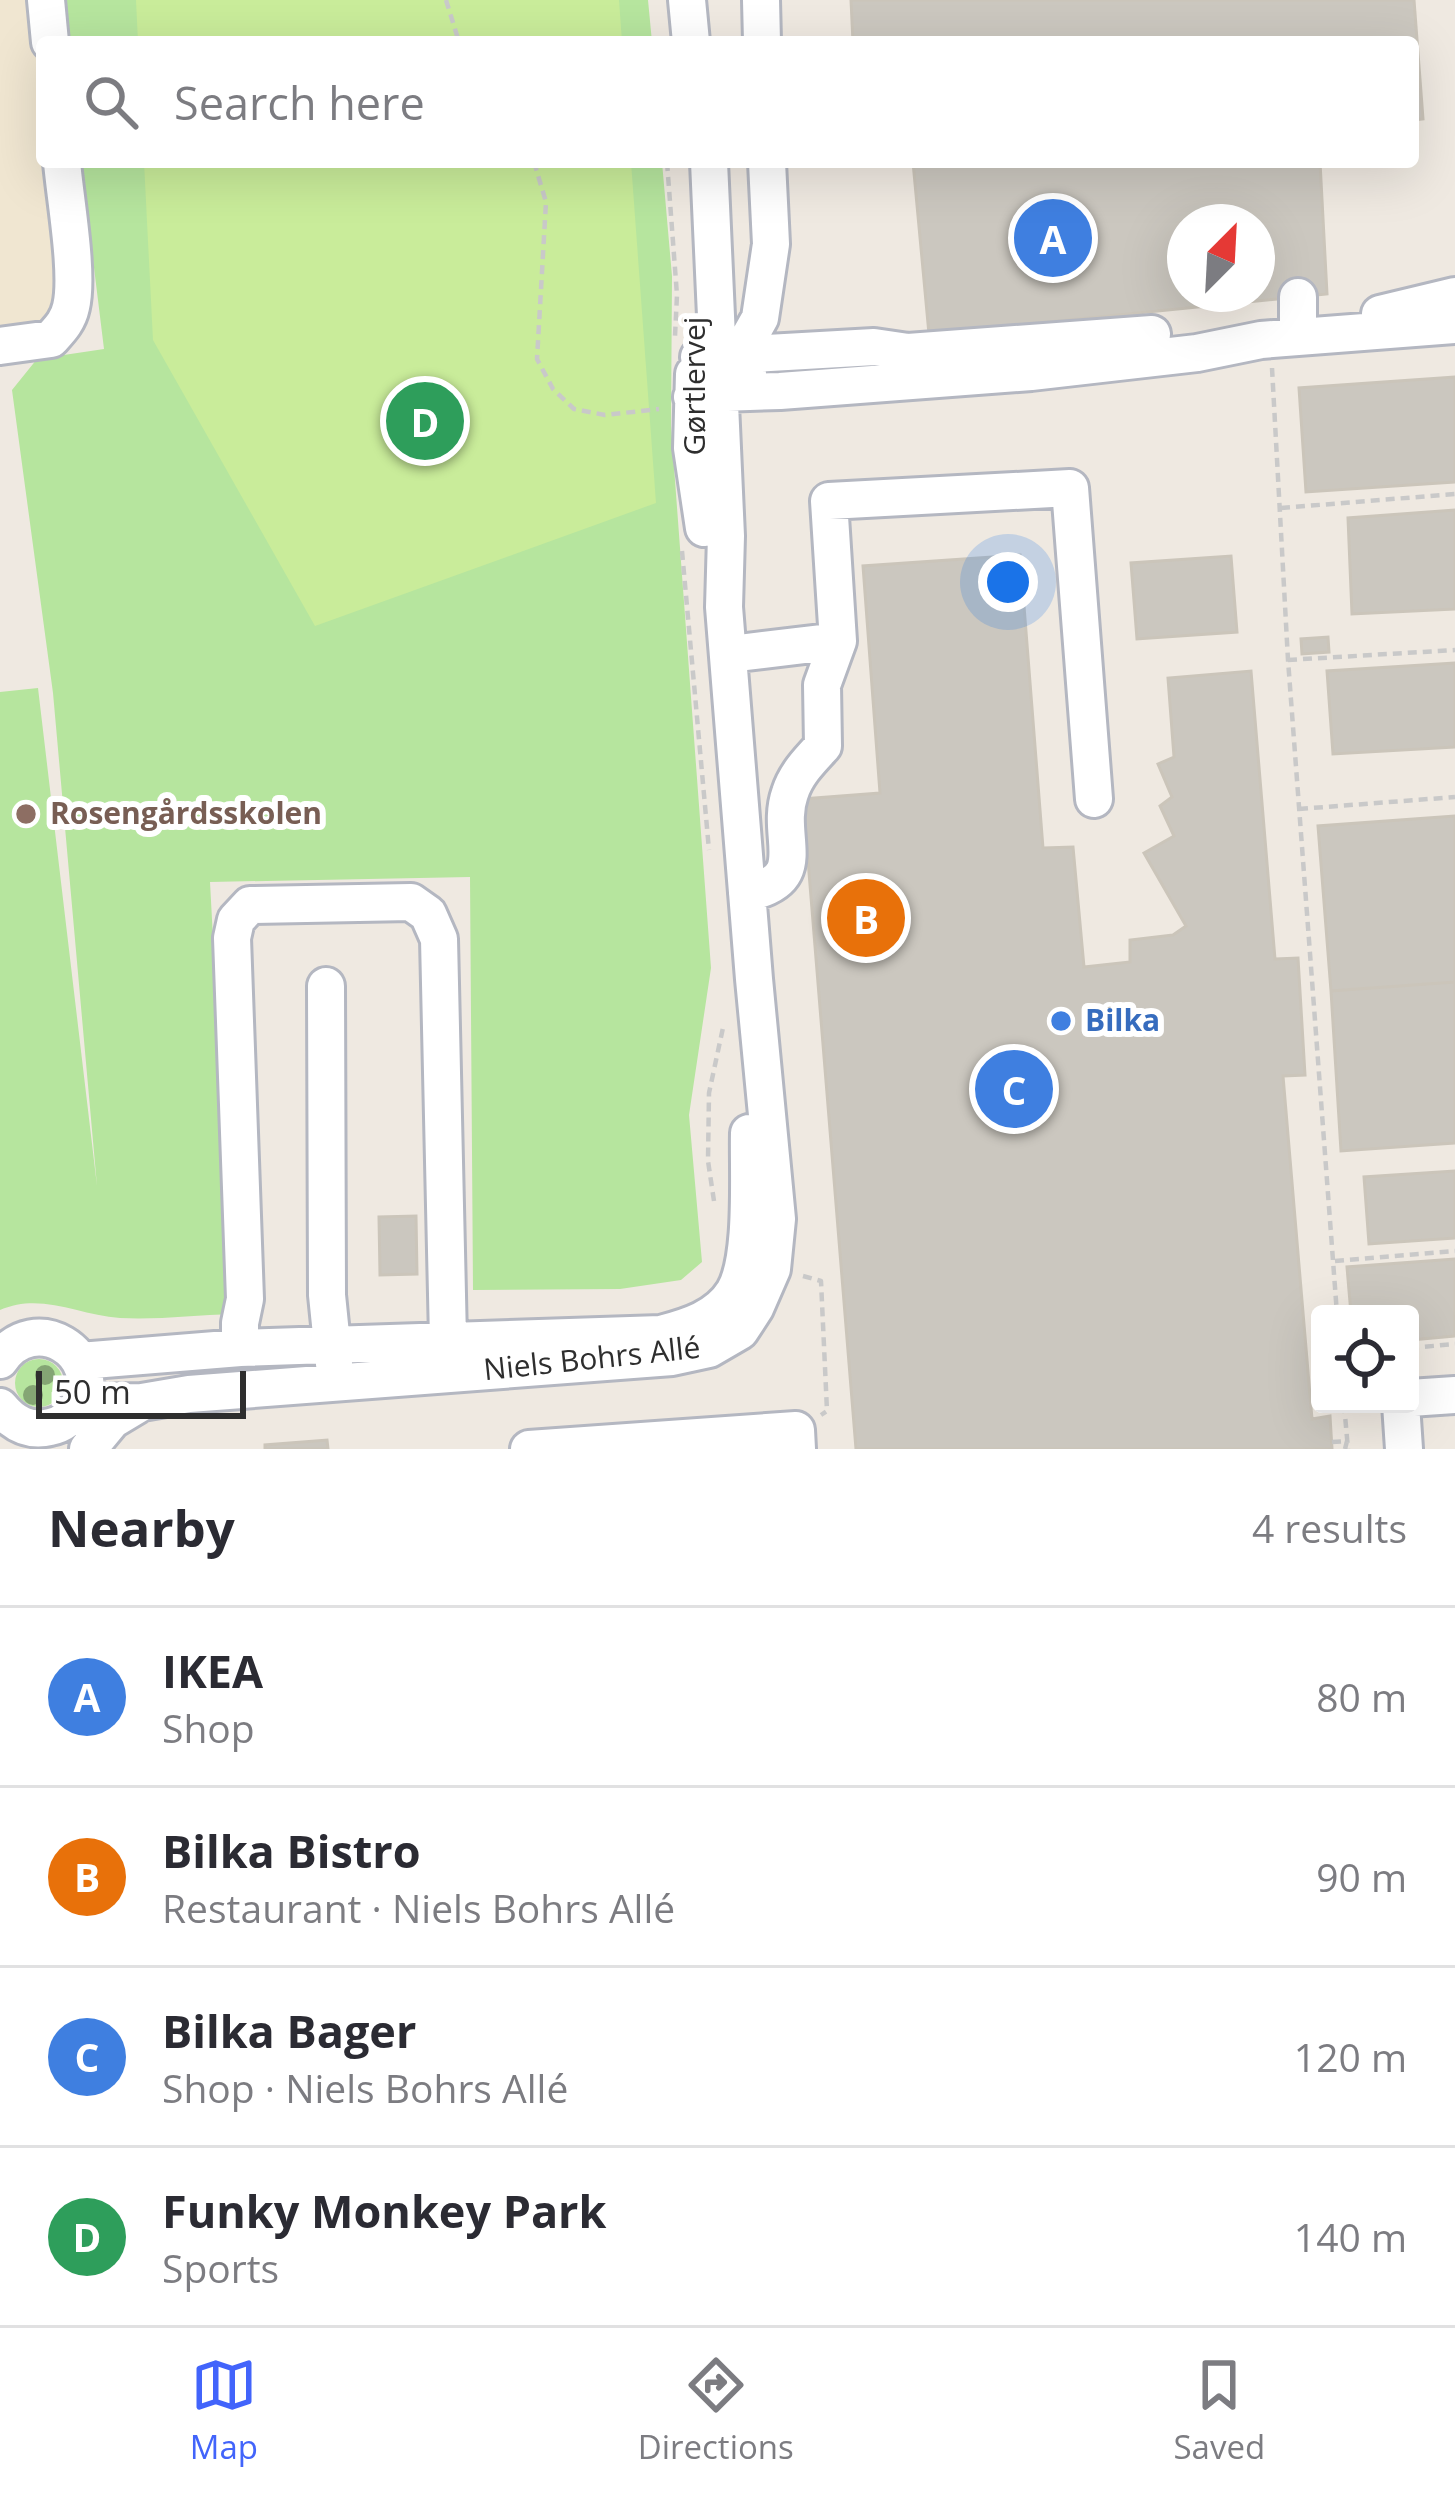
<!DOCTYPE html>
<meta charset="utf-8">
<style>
body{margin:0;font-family:"Open Sans",sans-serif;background:#f7f7f7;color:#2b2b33}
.controls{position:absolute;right:36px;bottom:36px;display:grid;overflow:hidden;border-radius:12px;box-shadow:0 12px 48px #0002}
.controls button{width:108px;height:108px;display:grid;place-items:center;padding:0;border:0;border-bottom:3px solid #e1e1e2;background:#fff;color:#2b2b33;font:60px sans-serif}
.compass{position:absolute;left:1167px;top:204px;width:108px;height:108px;border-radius:50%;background:#fff;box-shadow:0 12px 48px #0002;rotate:24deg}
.scale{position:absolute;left:36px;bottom:30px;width:210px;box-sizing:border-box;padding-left:12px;border:6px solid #2e2e2e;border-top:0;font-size:33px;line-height:42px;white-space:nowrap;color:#2e2e2e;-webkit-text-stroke:9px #fff;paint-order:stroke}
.you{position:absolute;left:1008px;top:582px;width:42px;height:42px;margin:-30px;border:9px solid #fff;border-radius:50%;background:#1a73e8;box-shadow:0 0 0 18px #1a73e833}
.badge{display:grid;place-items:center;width:78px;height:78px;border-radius:50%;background:#4264fb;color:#fff;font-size:39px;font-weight:700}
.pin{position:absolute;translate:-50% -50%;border:6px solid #fff;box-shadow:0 3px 12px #0006}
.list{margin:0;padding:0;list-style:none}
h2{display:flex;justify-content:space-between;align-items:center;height:156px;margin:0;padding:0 48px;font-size:51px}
h2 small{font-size:39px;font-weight:400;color:#7c7c81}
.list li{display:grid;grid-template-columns:78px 1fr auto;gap:36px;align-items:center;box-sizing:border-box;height:180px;padding:0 48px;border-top:3px solid #e1e1e2}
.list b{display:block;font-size:45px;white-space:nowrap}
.list p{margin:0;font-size:39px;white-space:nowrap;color:#7c7c81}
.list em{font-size:39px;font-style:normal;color:#7c7c81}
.icon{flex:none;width:66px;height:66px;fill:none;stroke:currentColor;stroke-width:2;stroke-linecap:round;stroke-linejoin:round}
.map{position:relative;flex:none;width:1455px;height:1449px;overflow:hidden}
.search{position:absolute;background:#fff;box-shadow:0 12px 48px #0002;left:36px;right:36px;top:36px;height:132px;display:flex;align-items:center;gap:30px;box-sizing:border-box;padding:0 42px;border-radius:12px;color:#7c7c81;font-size:45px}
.sheet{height:876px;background:#fff}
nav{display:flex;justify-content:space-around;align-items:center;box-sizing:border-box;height:168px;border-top:3px solid #e1e1e2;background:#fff;font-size:33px;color:#7c7c81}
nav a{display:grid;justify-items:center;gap:6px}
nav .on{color:#4264fb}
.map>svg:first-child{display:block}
</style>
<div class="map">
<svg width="1455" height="1449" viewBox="0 0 1455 1449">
<rect width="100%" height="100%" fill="#efe9e1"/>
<path fill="#f0e6d1" d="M0 0H35L42 66V162H52L71 340 0 364Z"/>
<path fill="#b6e59e" d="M62 0H648L652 42H67Z
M81 162H662L672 276 671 426 711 968 689 1115 702 1262 681 1280 620 1289 473 1290 470 877 210 882 233 1314C196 1315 157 1320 120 1318 78 1315 41 1292 0 1310V692L38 688 97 1186 53 693 12 390 37 359 104 349Z
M15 1383a24 24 0 1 1 48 0a24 24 0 1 1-48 0Z"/>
<path fill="#c9ec9a" d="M136 0H619L622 42H138Z
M144 162H631L656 503 315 626 153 340Z"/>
<path fill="#cbc7bf" stroke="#cbc5ba" stroke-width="3" fill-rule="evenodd" d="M851 0H1414L1423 119 1413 120V42H853Z
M913 162H1320L1327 294 929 334ZM1185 222H1257V294H1185Z
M1455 377V482L1306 492 1299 388Z
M1455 510V609L1352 614 1348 518Z
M1020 555 1043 848 1073 847 1084 967 1130 962V940L1173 935 1186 926 1144 853 1174 836 1160 806 1172 797 1158 764 1174 757 1168 678 1251 671 1275 959 1298 958 1305 1075 1283 1076 1312 1419 1330 1416 1332 1449H856L803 799 880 793 863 566Z
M1231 556 1237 632 1137 639 1131 563Z
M1328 637 1329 652 1302 654 1301 639Z
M1455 663V747L1333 754 1327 671Z
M1455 816V982L1331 991 1318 826Z
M1455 982V1143L1341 1151 1331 991Z
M1455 1171V1238L1369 1244 1364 1177Z
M416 1216 417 1274 380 1275 379 1217Z
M1455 1259V1336L1410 1340V1314H1351L1347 1267Z
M327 1440 328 1449H265V1445Z"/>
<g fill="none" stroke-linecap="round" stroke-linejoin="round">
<defs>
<path id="minor" d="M46 0 50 42
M687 0 691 42
M761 0 762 42
M1298 297V337
M1380 314 1455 296
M0 346 51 339C60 329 68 321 71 307 79 274 65 198 62 162
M699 357 874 347 908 352 1152 334
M694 374 692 448 704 528
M748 376 747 341 760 318 771 244 767 162
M692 397 720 393 780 391 1031 372 1197 353 1261 340 1455 325
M730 654 838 641 829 501 1070 488 1094 799
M747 893C814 879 774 838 790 793 796 774 810 760 823 746L822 685 838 641
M326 986 327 1295 334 1364
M240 1348V1323L245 1299 232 938 236 920 250 905 411 902 428 914 439 939 448 1339 430 1359 397 1362
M0 1360C34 1309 107 1354 79 1405 73 1416 62 1425 50 1427 29 1432 13 1423 0 1407
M80 1361 240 1348 661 1334C688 1327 718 1318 734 1292 754 1258 748 1174 749 1133
M1410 1398 1455 1395
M81 1403 142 1402 189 1394 672 1357 709 1349 740 1331 755 1308 772 1269 777 1219 754 979 724 607 726 536 709 162
M1401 1404 1404 1449
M88 1449 112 1420 142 1402
M529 1449 796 1430 797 1449"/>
</defs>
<use href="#minor" stroke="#b4b7c1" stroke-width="42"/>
<path stroke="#c9c9c9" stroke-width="4.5" stroke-dasharray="9 6" stroke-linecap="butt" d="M446 0 459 42
M534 162 546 202 537 359 553 389 574 409 605 415 659 409
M667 162 677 295 675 336
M1272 368 1288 660 1337 1314
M1281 508 1455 494
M682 551 709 850
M1288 660 1455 650
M1299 809 1455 797
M714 1201 708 1161 709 1093 724 1023
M1335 1261 1455 1251
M803 1276 821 1281 827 1411 821 1415
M1410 1348 1455 1344
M1344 1404 1348 1449
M1332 1442 1347 1441 1345 1449"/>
<use href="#minor" stroke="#fff" stroke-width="36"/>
</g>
<g fill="#84a574">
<circle cx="45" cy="1375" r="10"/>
<circle cx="33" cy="1395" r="10"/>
</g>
<circle fill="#8d6e63" stroke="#fff" stroke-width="4.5" cx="26" cy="814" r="12"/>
<circle fill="#3f7fe0" stroke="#fff" stroke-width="4.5" cx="1061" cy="1021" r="12"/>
<g text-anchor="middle" stroke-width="12" stroke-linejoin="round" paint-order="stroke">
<g font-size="30" fill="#2e2e2e" stroke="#fff">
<text transform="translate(695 386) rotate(-90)" y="10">Gørtlervej</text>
<text transform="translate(592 1359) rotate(-6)" y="10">Niels Bohrs Allé</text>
</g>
<g font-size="30" font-weight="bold" fill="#785e54" stroke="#fff" text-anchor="start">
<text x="50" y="824">Rosengårdsskolen</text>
</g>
<g font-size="30" font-weight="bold" fill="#366cbe" stroke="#fff" text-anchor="start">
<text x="1085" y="1031">Bilka</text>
</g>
</g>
</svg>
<div class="controls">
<button><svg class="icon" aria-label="locate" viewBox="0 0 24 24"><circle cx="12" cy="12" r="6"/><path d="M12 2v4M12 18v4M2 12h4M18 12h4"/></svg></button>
</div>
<svg class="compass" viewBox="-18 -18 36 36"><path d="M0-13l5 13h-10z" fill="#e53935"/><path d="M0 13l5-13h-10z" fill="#7c7c81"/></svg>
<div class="scale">50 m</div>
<div class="you"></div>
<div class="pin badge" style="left:1053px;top:238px;background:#3f7fe0">A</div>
<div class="pin badge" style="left:866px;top:918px;background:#e8710a">B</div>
<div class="pin badge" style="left:1014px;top:1089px;background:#3f7fe0">C</div>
<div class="pin badge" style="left:425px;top:421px;background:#2e9e5b">D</div>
<div class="search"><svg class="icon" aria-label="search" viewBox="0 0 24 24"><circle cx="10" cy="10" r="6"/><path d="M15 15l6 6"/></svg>Search here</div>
</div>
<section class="sheet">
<h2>Nearby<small>4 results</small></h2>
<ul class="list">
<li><span class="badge" style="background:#3f7fe0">A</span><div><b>IKEA</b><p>Shop</p></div><em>80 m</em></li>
<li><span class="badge" style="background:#e8710a">B</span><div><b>Bilka Bistro</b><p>Restaurant · Niels Bohrs Allé</p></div><em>90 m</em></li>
<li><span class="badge" style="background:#3f7fe0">C</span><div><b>Bilka Bager</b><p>Shop · Niels Bohrs Allé</p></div><em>120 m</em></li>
<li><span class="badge" style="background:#2e9e5b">D</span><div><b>Funky Monkey Park</b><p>Sports</p></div><em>140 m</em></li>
</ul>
</section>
<nav>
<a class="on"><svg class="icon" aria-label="map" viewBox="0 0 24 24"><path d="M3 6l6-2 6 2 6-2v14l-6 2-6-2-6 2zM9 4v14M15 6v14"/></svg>Map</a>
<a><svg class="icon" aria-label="directions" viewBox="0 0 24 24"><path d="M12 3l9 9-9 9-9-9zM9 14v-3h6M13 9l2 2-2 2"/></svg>Directions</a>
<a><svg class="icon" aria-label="saved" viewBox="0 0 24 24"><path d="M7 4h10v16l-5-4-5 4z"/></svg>Saved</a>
</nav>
